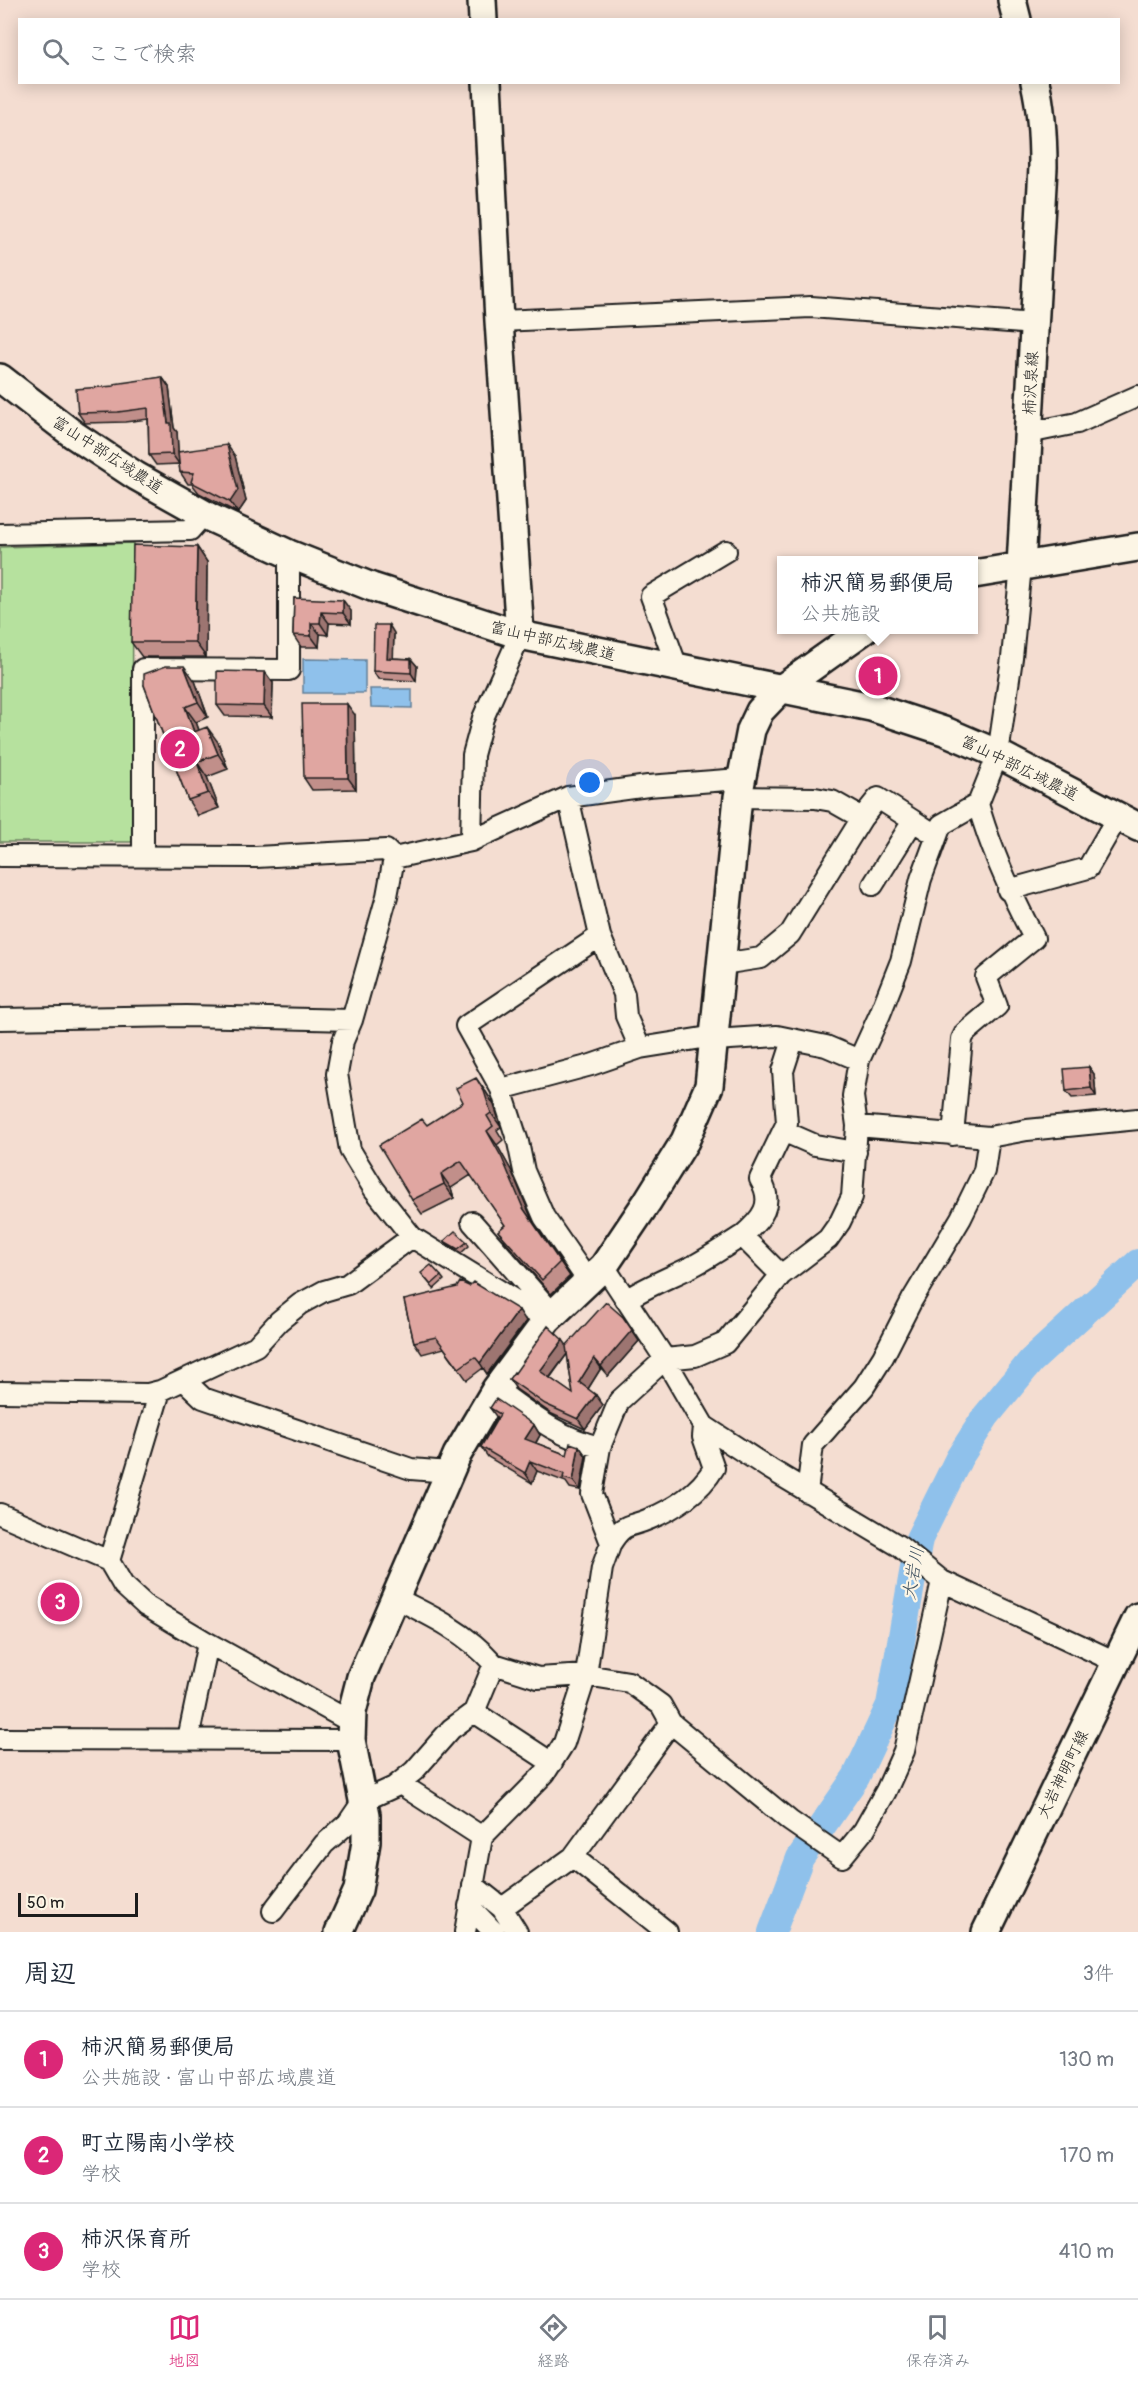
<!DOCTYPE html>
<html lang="ja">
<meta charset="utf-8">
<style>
body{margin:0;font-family:Pangolin,"Klee One",sans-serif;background:#f6f6f7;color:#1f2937}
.scale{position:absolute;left:18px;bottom:15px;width:120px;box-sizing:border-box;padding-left:6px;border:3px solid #1c1c1c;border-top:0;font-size:16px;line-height:21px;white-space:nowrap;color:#1c1c1c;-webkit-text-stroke:4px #fcf5e5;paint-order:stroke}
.you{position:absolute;left:590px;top:783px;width:21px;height:21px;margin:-15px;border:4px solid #fff;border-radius:50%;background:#1a73e8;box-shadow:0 0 0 9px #1a73e833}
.badge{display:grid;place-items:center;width:39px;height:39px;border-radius:50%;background:#db2777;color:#fff;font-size:20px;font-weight:700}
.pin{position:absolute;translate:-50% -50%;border:3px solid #fff;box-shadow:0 2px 6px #0006}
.popup{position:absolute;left:777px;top:556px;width:201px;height:78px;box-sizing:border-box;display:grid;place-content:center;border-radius:0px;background:#fff;filter:drop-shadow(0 2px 4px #0005);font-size:20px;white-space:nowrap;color:#747a83}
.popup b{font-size:22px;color:#1f2937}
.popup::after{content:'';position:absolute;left:50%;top:100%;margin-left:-12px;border:12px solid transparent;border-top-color:#fff}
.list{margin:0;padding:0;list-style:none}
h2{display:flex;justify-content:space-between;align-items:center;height:78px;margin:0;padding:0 24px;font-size:26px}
h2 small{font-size:20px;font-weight:400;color:#747a83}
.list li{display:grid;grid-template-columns:39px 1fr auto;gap:18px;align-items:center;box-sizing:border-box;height:96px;padding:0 24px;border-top:2px solid #e0e1e3}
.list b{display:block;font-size:22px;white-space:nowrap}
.list p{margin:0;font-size:20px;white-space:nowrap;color:#747a83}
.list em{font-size:20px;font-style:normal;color:#747a83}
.icon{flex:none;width:33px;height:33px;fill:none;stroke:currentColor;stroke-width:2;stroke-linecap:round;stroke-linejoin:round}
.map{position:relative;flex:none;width:1138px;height:1932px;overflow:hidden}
.search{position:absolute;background:#fff;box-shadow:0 3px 15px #0003;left:18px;right:18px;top:18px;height:66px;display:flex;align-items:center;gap:15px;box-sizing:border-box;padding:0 21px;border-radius:0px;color:#747a83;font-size:22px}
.sheet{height:366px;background:#fff}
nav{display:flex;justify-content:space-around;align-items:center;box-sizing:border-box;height:84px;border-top:2px solid #e0e1e3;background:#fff;font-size:16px;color:#747a83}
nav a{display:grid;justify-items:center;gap:3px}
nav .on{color:#db2777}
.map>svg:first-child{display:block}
</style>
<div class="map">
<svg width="1138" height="1932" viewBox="0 0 1138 1932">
<rect width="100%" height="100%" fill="#f4ddd1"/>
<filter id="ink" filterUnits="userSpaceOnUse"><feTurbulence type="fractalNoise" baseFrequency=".0167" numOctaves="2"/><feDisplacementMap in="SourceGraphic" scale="12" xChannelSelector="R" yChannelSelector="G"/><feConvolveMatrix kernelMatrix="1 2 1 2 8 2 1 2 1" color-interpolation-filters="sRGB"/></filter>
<g filter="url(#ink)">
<path fill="#b6e19e" stroke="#697e5d" stroke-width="1.5" d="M133 543 132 842H0V547Z"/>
<path fill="#8fc1eb" stroke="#617f98" stroke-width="1.5" d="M303 659 365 660V693H303Z
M370 689H412V708L371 707Z"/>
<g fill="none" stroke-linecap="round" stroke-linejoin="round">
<path stroke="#8fc1eb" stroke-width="28" d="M772 1932 800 1858 856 1777 890 1705 919 1539 959 1458 986 1416 1031 1361 1138 1263"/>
<defs>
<path id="street" d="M499 321 811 307 1034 324
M1028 433 1077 423 1138 396
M0 534 190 530 204 514
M677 667 651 596 726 551
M568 797 600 936
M738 797 815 798 832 801 862 818 878 798 937 836
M471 841 473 755 483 718 520 635
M0 856 256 857 386 850 394 858
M143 856V669L289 670V554
M873 885 913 821
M1008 890 1088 868 1118 816
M722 964 761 958 790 934 862 818
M0 1019 186 1016 352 1020
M714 1040 777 1036 826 1046 859 1060
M793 1040 783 1071 787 1123 783 1131 815 1145 856 1152
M640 1048 715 1036
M501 1089 591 1065 640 1048 626 1016 624 994 600 936 466 1026 501 1089 518 1142 524 1171 544 1217 588 1281
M857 1126 989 1137 1027 1130 1138 1119
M953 1135 962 1039 965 1033 997 1006 986 977 1034 938C1011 894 991 851 978 804
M472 1222 553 1314
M604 1266 665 1359 704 1426 770 1469 899 1546 942 1581 1116 1662
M781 1275 742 1236C762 1219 775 1204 760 1179L783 1131
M626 1300C647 1286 671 1277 693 1266 710 1257 726 1246 742 1236
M547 1320 412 1237 374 1189 350 1150 337 1074 343 1041 352 1020 387 896 394 858 471 841 568 797 648 786 740 779
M184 1380 203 1398 411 1469 449 1472
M496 1389C532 1415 557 1437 600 1447
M0 1392 148 1394 160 1391 256 1346 279 1321 300 1304 324 1291 348 1284 412 1237
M807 1492 813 1445 864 1387 883 1357 912 1300 961 1218 984 1171 989 1137
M0 1514 109 1561 160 1391
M611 1543C625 1521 629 1528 649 1519 674 1509 700 1492 714 1468L703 1437 704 1426
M109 1561 123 1585 146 1606 208 1643 188 1739
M208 1643 351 1722
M494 1664 538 1678 586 1675 629 1682 661 1705 671 1723 790 1821 842 1857 864 1830 886 1791 904 1751 942 1581
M474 1712 552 1763
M0 1739 351 1740
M399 1783 482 1837
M573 1857 667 1932
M473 1885 502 1908 517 1932
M469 1906 494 1932
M502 1908 573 1857 671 1723
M273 1911 324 1844 348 1823 363 1801 394 1787 414 1771 451 1729 474 1712 494 1664C467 1633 432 1616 395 1598
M465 1932 482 1837 545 1773 564 1743 586 1675 602 1568 611 1543 592 1494 600 1447 619 1401 665 1359 695 1356 725 1343 781 1275 828 1239 840 1222 852 1197 857 1126 853 1096 859 1060 880 1014 901 961 921 879 941 825 978 804 998 754 1012 658 1021 566"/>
<path id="secondary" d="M482 0 483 20
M1012 0 1017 20
M487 82 499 321 520 635
M0 378 74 435 136 476 211 518 289 554 372 587 520 635 871 707 947 732 998 754 1138 827
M1021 566 1043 167C1043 138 1042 111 1035 82
M974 574 1138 547
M339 1932 358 1890 366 1842V1815L351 1740 352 1712 361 1677 457 1455 496 1389 547 1320 604 1266 647 1202 685 1141 709 1086 738 797 751 730 760 711 781 689 864 630
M986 1932 1138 1617"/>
</defs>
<use href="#street" stroke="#1c1c1c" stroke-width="24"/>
<use href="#secondary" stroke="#1c1c1c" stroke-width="32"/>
<use href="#street" stroke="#fcf5e5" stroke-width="20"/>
<use href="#secondary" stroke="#fcf5e5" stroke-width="27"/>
</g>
<path fill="#c18f8a" stroke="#1c1c1c" stroke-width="1.5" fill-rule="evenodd" d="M162 377 169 387 174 428 177 432 178 452 235 456 246 501 238 513 199 493 192 484H188L180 472 179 464 156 465 149 455 148 419 125 422 85 423 78 413 114 386Z
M197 547 207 562 206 657H142L131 642Z
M294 598 351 611V624L329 623 328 635 320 634 319 647H301L293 635Z
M394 633 393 658 411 659 417 666 416 681 378 679 373 671Z
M195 681 208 717 196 722 199 730 218 742 228 769 207 777 219 808 198 816 188 800 144 685Z
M273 683 272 717 225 716 217 705Z
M355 715 356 789 312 790 304 778Z
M1089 1067 1094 1074 1096 1096 1072 1098 1066 1091Z
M486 1092 494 1105 501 1127 497 1130 503 1140 497 1145 512 1172 533 1222 570 1276 551 1294 508 1245 498 1231 505 1225 471 1175 451 1188 454 1198 422 1214 412 1200 427 1125Z
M444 1241 467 1242 469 1246 461 1253 447 1244Z
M441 1276 444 1280 434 1289 424 1277Z
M404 1300 526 1321 487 1374 483 1368 467 1380 444 1348 422 1354 414 1342Z
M639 1341 608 1376 601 1368 588 1389 603 1405 585 1429 552 1414 516 1389 509 1379 515 1373 567 1345ZM567 1354 573 1394 550 1378Z
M490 1408 534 1425 540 1435 536 1443 567 1455 579 1446 586 1456 580 1490 570 1488 566 1482 537 1471 532 1483 488 1457 481 1447 498 1419Z"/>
<path fill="#9d7471" stroke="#1c1c1c" stroke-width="1.5" d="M162 377 169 387 174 428 177 432 179 464 172 454Z
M227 445 235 456 246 501 238 513 230 502Z
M197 547 207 562 206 657 195 642Z
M343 600 351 611V624L343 613Z
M321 612 329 623 328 635 320 623Z
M311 623 320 634 319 647 311 636Z
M389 625 394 633 393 666 387 658Z
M411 659 417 666 416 681 411 673Z
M184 666 195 681 208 717 198 702Z
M265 672 273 683 272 717 264 706Z
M347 704 355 715 356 789 348 778Z
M185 707 196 722 205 747 194 732Z
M207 727 218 742 228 769 218 754Z
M197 762 207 777 219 808 208 793Z
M1089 1067 1094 1074 1096 1096 1091 1088Z
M476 1078 486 1092 494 1105 501 1127 491 1113Z
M487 1131 497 1145 512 1172 533 1222 570 1276 523 1208Z
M441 1174 451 1188 454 1198 444 1184Z
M519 1310 526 1321 487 1374 480 1363Z
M623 1317 639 1341 608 1376 601 1366Z
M563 1340 570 1350 547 1381 540 1371Z
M594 1358 601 1368 586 1392 579 1382Z
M596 1395 603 1405 585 1429 578 1419Z
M534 1425 540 1435 532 1449 525 1439Z
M579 1446 586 1456 580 1490 573 1481Z
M530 1461 537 1471 532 1483 525 1473Z"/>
<path fill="#e0a6a1" stroke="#1c1c1c" stroke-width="1.5" d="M162 377 168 423H171L172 454 149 455 148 408 118 412 78 413 76 389 114 386V384Z
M227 445 238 490 230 502 191 482 194 473 180 472 178 452Z
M133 545 197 547 195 642H131Z
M294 598 343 600V613L321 612 320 623H311V636L293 635Z
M374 625H389L387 658 411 659V673L373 671Z
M166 666H184L198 702 185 707 194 732 207 727 218 754 197 762 208 793 188 800 144 685V674Z
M217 671 265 672 264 706 217 705Z
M302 704H347L348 778H304Z
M1089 1067 1091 1088 1066 1091 1064 1069Z
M476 1078 484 1091 491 1113 487 1116 493 1126 487 1131 502 1158 523 1208 560 1262 542 1280 498 1231 505 1225 461 1161 441 1174 444 1184 412 1200 379 1145 422 1119 427 1125 463 1102 456 1088Z
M455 1231 467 1242 458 1249 444 1241Z
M431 1265 441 1276 431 1285 421 1273Z
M460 1282 469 1286 473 1282 519 1310 480 1363 475 1357 459 1368 436 1337 414 1342 404 1300 457 1287Z
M606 1302 623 1317 632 1330 601 1366 594 1358 579 1382 596 1395 578 1419 545 1404 509 1379 514 1372 515 1373 548 1326 563 1340 540 1371 573 1394 566 1346Z
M496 1399 534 1425 525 1439 567 1455 570 1443 579 1446 573 1481 563 1478 564 1474 530 1461 525 1473 481 1447 500 1414 490 1408Z"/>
</g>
<g text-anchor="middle" stroke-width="4.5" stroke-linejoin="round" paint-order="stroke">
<g font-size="16" fill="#1c1c1c" stroke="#fcf5e5">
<text transform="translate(1030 383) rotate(-87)" y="6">柿沢泉線</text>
<text transform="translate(108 454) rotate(33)" y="6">富山中部広域農道</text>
<text transform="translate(553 640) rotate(13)" y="6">富山中部広域農道</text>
<text transform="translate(1020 767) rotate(26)" y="6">富山中部広域農道</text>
<text transform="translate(1062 1774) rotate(-64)" y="6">大岩神明町線</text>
</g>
<g font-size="18" font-style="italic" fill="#445664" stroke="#fcf5e5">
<text transform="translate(913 1573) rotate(-80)" y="6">大岩川</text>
</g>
</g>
</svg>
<div class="scale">50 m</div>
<div class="you"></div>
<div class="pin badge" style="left:878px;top:676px">1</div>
<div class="popup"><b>柿沢簡易郵便局</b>公共施設</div>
<div class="pin badge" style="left:180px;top:749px">2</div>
<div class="pin badge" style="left:60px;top:1602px">3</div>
<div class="search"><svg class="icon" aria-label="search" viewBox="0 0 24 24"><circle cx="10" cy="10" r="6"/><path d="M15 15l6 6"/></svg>ここで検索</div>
</div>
<section class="sheet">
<h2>周辺<small>3件</small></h2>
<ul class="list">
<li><span class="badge">1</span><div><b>柿沢簡易郵便局</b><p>公共施設 · 富山中部広域農道</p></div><em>130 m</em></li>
<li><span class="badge">2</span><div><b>町立陽南小学校</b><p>学校</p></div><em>170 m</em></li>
<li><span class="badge">3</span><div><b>柿沢保育所</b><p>学校</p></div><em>410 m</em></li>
</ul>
</section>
<nav>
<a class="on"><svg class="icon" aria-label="map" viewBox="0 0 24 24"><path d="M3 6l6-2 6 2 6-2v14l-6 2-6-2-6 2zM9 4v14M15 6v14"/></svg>地図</a>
<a><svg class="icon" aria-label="directions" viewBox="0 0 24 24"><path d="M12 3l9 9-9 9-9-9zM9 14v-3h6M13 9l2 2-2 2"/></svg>経路</a>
<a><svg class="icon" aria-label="saved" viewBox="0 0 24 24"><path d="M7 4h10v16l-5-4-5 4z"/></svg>保存済み</a>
</nav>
